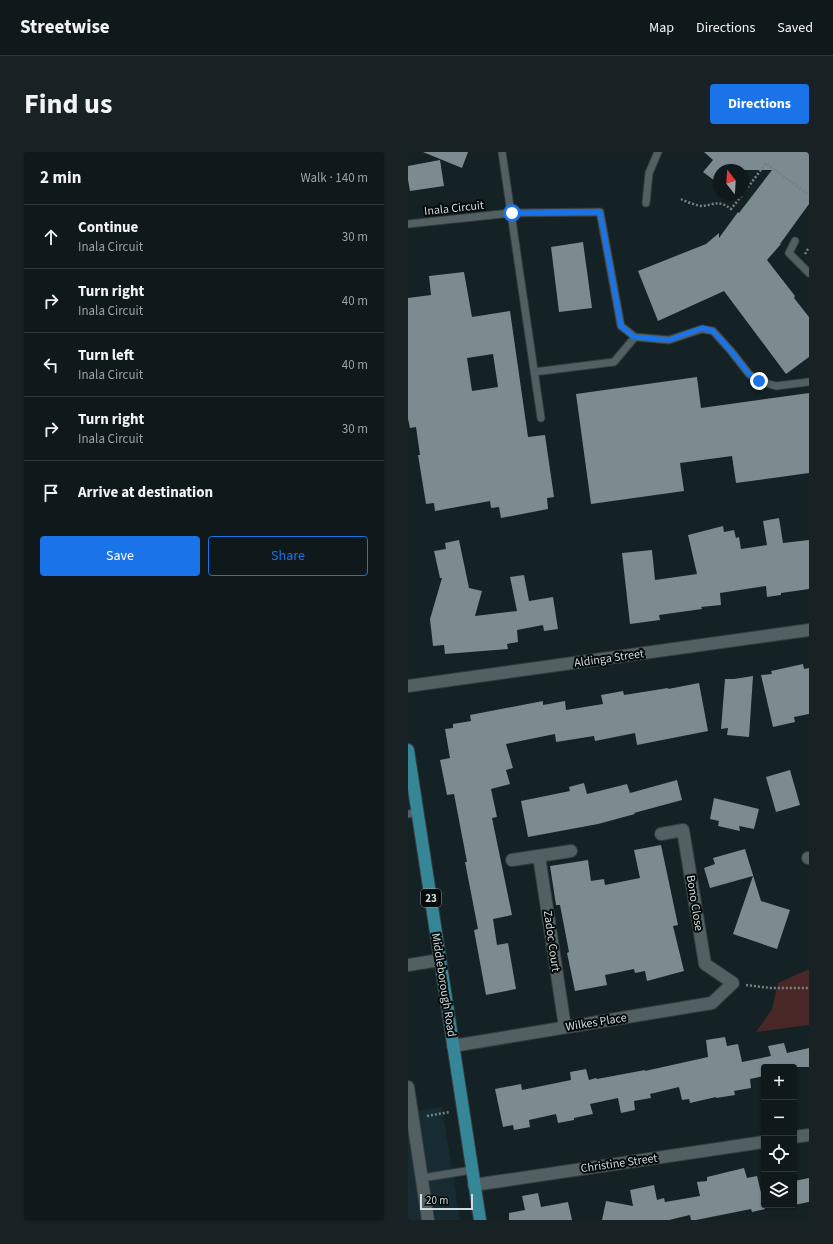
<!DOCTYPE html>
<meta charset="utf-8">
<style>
body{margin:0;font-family:"Source Sans 3",sans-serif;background:#182225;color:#f1f3f6}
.controls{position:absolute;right:12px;bottom:12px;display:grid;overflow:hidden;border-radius:4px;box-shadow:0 1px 3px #0004}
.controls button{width:36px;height:36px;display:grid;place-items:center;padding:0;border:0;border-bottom:1px solid #2f383b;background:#0f191c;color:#f1f3f6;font:20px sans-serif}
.compass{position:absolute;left:305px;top:12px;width:36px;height:36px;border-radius:50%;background:#0f191c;box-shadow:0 1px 3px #0004;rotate:343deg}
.scale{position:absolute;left:12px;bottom:10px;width:53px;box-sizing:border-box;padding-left:4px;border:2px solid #d1dadc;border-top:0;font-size:11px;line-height:14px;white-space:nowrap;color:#d1dadc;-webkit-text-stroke:3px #050a0b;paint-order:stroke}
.stop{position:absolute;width:12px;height:12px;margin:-9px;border:3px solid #1a73e8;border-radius:50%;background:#fff}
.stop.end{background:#1a73e8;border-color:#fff;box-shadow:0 1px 4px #0008}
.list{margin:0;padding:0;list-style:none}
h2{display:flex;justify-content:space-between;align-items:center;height:52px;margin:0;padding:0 16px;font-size:17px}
h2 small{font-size:13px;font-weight:400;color:#9ba0a3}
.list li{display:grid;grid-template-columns:26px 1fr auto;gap:12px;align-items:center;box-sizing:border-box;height:64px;padding:0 16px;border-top:1px solid #2f383b}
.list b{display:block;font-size:15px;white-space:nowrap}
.list p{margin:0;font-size:13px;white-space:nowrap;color:#9ba0a3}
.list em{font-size:13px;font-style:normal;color:#9ba0a3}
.actions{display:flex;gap:8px;padding:12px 16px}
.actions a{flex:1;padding:9px 0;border:1px solid #1a73e8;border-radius:4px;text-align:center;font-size:14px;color:#1a73e8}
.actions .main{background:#1a73e8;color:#fff}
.icon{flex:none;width:22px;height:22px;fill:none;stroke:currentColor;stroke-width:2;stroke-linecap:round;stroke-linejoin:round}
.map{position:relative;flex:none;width:401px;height:1068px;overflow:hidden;border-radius:4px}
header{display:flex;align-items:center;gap:24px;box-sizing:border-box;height:56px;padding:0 20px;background:#0f191c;border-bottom:1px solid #2f383b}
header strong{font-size:19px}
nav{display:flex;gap:22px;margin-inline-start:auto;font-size:14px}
.intro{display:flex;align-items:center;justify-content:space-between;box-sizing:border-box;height:96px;padding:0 24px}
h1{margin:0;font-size:28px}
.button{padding:10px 18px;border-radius:4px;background:#1a73e8;color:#fff;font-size:14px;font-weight:700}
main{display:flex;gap:24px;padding:0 24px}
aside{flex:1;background:#0f191c;border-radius:4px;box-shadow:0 1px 3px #0004}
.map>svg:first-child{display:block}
</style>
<header>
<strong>Streetwise</strong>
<nav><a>Map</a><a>Directions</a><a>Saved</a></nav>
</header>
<div class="intro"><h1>Find us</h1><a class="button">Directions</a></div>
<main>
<aside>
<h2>2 min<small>Walk · 140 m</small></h2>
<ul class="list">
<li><svg class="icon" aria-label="ahead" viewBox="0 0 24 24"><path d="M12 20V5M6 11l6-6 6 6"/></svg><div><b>Continue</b><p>Inala Circuit</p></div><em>30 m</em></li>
<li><svg class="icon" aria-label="right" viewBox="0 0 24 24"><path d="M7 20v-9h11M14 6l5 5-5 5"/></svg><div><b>Turn right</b><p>Inala Circuit</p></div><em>40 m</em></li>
<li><svg class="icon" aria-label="left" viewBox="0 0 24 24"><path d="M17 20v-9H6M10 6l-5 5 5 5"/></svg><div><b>Turn left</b><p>Inala Circuit</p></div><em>40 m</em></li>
<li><svg class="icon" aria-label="right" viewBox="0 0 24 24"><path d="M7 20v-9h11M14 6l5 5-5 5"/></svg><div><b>Turn right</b><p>Inala Circuit</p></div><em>30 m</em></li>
<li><svg class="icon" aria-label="arrive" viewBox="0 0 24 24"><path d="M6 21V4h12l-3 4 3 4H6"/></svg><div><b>Arrive at destination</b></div></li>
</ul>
<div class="actions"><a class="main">Save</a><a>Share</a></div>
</aside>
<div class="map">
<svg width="401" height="1068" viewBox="0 0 401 1068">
<rect width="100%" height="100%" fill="#142125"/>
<path fill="#172c32" d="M0 936 4 960 34 955 52 1068H0Z"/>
<path fill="#492726" d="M401 817V873L348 880 364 857 370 831Z"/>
<path fill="#7b8b8f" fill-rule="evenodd" d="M15 0H60L54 16Z
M296 0H401V52L372 92H373L359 108 387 144 386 146 401 165V205L378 222 316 139 250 169 230 119 298 92 311 81V86L330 60 331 61 364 18H311V32L295 20 305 8Z
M32 8 36 34 2 39 0 28V14Z
M175 90 184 156 151 160 143 95Z
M56 120 64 165 102 159 120 285 137 283 146 345 139 346 140 357 93 366 91 355 83 356 82 349 27 359 26 351 18 352 10 303H12L8 275 2 276 0 267V146L23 143 21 124ZM85 202 90 235 64 239 59 206Z
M289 225 293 256 401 241V321L328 331 324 304 272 311 276 339 183 352 168 242Z
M371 366 375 391 401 388V437L373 441V443L359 445 358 434 312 441 313 453 293 455 294 457 251 463 252 468 222 472 214 401 244 398 247 428 289 422 280 383 315 374 316 380 326 378 328 386 331 385 333 397 359 393 355 369Z
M51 388 61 436 74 439 67 464 109 459 102 425 116 423 121 449 145 445 150 477 136 479 135 473 109 478 110 490 99 492 100 497 37 502 36 493 25 494 22 467 34 426H32L26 399 38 397 37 391Z
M395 512 396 517 401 516V562L386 565 387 570 365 575 353 523 364 522 363 519Z
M345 524 341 585 319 583 320 576 313 577 317 527H326Z
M291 531 300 579 229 593 227 581 187 589 186 584 148 590 147 582 98 592 105 616 98 618 102 632 83 637 89 665 84 666 104 763 85 767 89 793 100 791 108 837 78 843 66 778 70 777 57 710H59L46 642 39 643 32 608 42 606 37 577 45 576V572L63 569 62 563 135 549V553L157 549 158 558 195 552 193 543 215 539 216 543 260 536V537Z
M382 618 392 653 368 660 358 625Z
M269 628 274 648 226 661 227 662 190 672 120 685 113 649 162 639 161 635 176 631 179 642 219 632 222 641Z
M306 646 351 657 346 677 331 674 332 679 310 674 311 669 302 667Z
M253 693 270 773 265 774 276 819 239 829 237 819 227 821 226 817 197 823 199 833 167 839 159 801 161 800 152 753H148L142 714 180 708 183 729 196 727 197 733 232 726 226 698Z
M337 697 353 749 382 758 369 797 325 782 345 724 302 736 296 716 307 712 305 706Z
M317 885 319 894 330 892 334 910 363 904 360 894 376 891 379 901 401 896V915H356V924L342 927 343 936 326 939 327 943 308 946V945L282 951 281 947 274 948 271 935 242 942 243 946 226 949 227 958 213 961 210 946 182 952 185 962 166 966V968L150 971 148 962 121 968 122 975 106 978 105 973 95 975 87 937 113 932 114 938 163 928 162 920 178 917 181 928 188 926 189 927 237 918V919L300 905 298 888Z
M336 1016 339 1026 349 1024 357 1057 344 1060 343 1057 288 1068H283L282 1063 261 1068H194L198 1049 225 1054 222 1038 246 1033 249 1048 256 1046 257 1050 292 1044 289 1030 299 1029V1025Z
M401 1026V1050L386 1053V1029Z
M130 1041 133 1055 160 1050 164 1068H101V1061L117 1058 114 1044Z"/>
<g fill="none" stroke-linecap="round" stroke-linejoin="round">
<defs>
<path id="lane" d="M94 0 133 266
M238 51 241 21 250 0
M0 72 103 61 192 60 213 174 227 185 261 188 294 177 305 179 323 199 341 222 351 229 368 234 401 230
M387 89 381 101 401 121
M126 220 206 210 227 185
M0 662 10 660
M14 1026 64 1018"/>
<path id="street" d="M0 534 401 478
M131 704 157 875
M400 706H401
M104 708 163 699
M0 813 32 808
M45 894 304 851 325 831 297 812 275 678 253 682
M0 935 20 1068
M386 985 401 983
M66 1033 356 990"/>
<path id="primary" d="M0 598 72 1068"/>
</defs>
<use href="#lane" stroke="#343d3f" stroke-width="9"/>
<use href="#street" stroke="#343d3f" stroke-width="14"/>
<use href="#primary" stroke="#343d3f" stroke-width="14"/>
<path stroke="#768184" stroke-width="2.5" stroke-dasharray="2 2" stroke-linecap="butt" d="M335 42 358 11 401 43
M273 47C279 50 289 54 295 54 308 52 311 48 323 57L335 42
M397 102 401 95
M338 833 363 836H401
M19 964 42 960"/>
<use href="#lane" stroke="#526064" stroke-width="7"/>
<use href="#street" stroke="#526064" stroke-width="12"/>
<use href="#primary" stroke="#358697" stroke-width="12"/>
</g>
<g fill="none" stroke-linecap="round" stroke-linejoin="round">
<path stroke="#1a73e8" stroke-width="5" d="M104 61 192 60 213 174 226 185 261 188 294 176 305 179 323 199 341 222 351 229"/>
</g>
<g text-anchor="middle" stroke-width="4" stroke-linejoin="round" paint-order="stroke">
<rect fill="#050a0b" stroke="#949c9d" stroke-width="1" x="13" y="737" width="20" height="18" rx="3"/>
<g font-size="11" font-weight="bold" fill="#d1dadc">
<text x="23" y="750">23</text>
</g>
<g font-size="12" fill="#d1dadc" stroke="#050a0b">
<text transform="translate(46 56) rotate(-6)" y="4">Inala Circuit</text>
<text transform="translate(201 506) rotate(-8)" y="4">Aldinga Street</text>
<text transform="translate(287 751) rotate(81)" y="4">Bono Close</text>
<text transform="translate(144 789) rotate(82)" y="4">Zadoc Court</text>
<text transform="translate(36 833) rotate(81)" y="4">Middleborough Road</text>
<text transform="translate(188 870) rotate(-9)" y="4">Wilkes Place</text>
<text transform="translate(211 1011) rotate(-8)" y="4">Christine Street</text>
</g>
</g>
</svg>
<div class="controls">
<button>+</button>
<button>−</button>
<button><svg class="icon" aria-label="locate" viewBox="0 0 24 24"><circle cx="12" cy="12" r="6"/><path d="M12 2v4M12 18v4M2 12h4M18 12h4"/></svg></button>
<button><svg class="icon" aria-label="layers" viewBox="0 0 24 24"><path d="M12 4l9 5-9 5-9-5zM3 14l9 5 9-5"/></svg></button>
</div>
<svg class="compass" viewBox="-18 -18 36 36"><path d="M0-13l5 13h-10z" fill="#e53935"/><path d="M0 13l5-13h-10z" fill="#9ba0a3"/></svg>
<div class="scale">20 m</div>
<div class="stop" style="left:104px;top:61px"></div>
<div class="stop end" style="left:351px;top:229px"></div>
</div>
</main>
